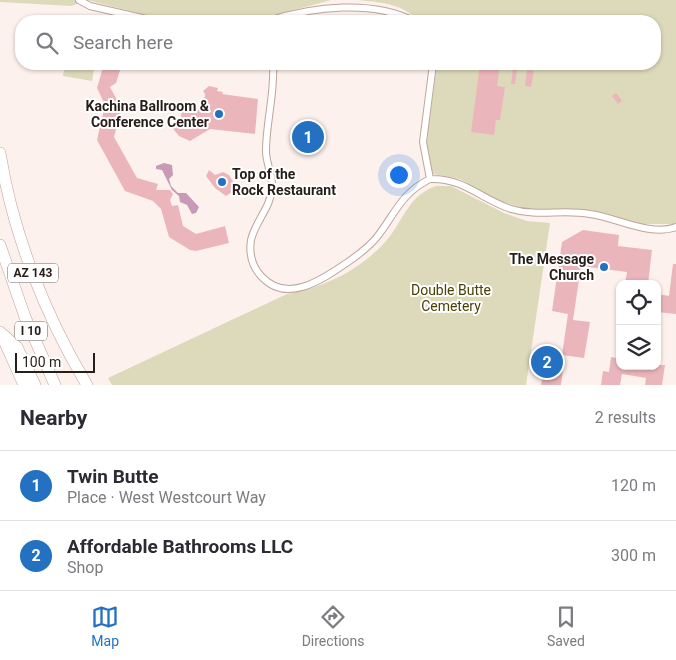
<!DOCTYPE html>
<meta charset="utf-8">
<style>
body{margin:0;font-family:Roboto,sans-serif;background:#f2f2f3;color:#2b2b33}
.controls{position:absolute;right:15px;bottom:15px;display:grid;overflow:hidden;border-radius:10px;box-shadow:0 1px 4px #0004}
.controls button{width:45px;height:45px;display:grid;place-items:center;padding:0;border:0;border-bottom:1px solid #e1e1e2;background:#fff;color:#2b2b33;font:25px sans-serif}
.scale{position:absolute;left:15px;bottom:12px;width:80px;box-sizing:border-box;padding-left:5px;border:2px solid #271d19;border-top:0;font-size:14px;line-height:18px;white-space:nowrap;color:#271d19;-webkit-text-stroke:4px #fff;paint-order:stroke}
.you{position:absolute;left:398px;top:174px;width:18px;height:18px;margin:-12px;border:4px solid #fff;border-radius:50%;background:#1a73e8;box-shadow:0 0 0 8px #1a73e833}
.badge{display:grid;place-items:center;width:32px;height:32px;border-radius:50%;background:#2371c0;color:#fff;font-size:16px;font-weight:700}
.pin{position:absolute;translate:-50% -50%;border:2px solid #fff;box-shadow:0 1px 5px #0006}
.list{margin:0;padding:0;list-style:none}
h2{display:flex;justify-content:space-between;align-items:center;height:65px;margin:0;padding:0 20px;font-size:21px}
h2 small{font-size:16px;font-weight:400;color:#7c7c81}
.list li{display:grid;grid-template-columns:32px 1fr auto;gap:15px;align-items:center;box-sizing:border-box;height:70px;padding:0 20px;border-top:1px solid #e1e1e2}
.list b{display:block;font-size:19px;white-space:nowrap}
.list p{margin:0;font-size:16px;white-space:nowrap;color:#7c7c81}
.list em{font-size:16px;font-style:normal;color:#7c7c81}
.icon{flex:none;width:28px;height:28px;fill:none;stroke:currentColor;stroke-width:2;stroke-linecap:round;stroke-linejoin:round}
.map{position:relative;flex:none;width:676px;height:385px;overflow:hidden}
.search{position:absolute;background:#fff;box-shadow:0 1px 4px #0004;left:15px;right:15px;top:15px;height:55px;display:flex;align-items:center;gap:12px;box-sizing:border-box;padding:0 18px;border-radius:20px;color:#7c7c81;font-size:19px}
.sheet{height:205px;background:#fff}
nav{display:flex;justify-content:space-around;align-items:center;box-sizing:border-box;height:70px;border-top:1px solid #e1e1e2;background:#fff;font-size:14px;color:#7c7c81}
nav a{display:grid;justify-items:center;gap:2px}
nav .on{color:#2371c0}
.map>svg:first-child{display:block}
</style>
<div class="map">
<svg width="676" height="385" viewBox="0 0 676 385">
<rect width="100%" height="100%" fill="#fdf1ed"/>
<path fill="#dddabb" d="M0 0H80V3L71 6 0 2Z
M87 0H331L272 16 231 21H169Z
M356 0H676V224H636L591 210H530L500 201 460 179 433 174 426 146 437 64H655V21H419C402 3 379 2 356 0Z
M34 64H55L54 70 33 67Z
M65 64H95L92 81 63 76Z
M436 186H451L504 213 527 221 550 223 526 385H112L108 378 287 294C325 288 366 267 390 236 405 216 410 195 436 186Z"/>
<path fill="#c79bb5" d="M164 163 172 165 173 175 169 179 171 186 178 193H186L199 207 196 213 192 214 187 205 180 202 179 196 172 190 162 170 156 169V166Z"/>
<path fill="#ebb6bb" d="M104 64H122L116 83 110 87 117 100 115 105 122 107 114 137 137 178 158 184 156 190H170L173 194 170 200 172 206 178 205 183 226 196 234 225 226 229 243 196 251 190 250 169 237 161 209 153 201 125 191 97 140 105 105 97 88Z
M480 64H500L497 86 505 87 500 120H496L494 135 471 132Z
M513 68 517 69 515 84H511Z
M527 70 534 71 531 87 525 86Z
M209 86 218 88 217 91 223 92 222 94 258 99 255 134 210 129 190 141 179 136 173 129 176 122 181 118 182 108 198 110 204 105 205 94 203 91Z
M616 93 622 101 618 104 612 96Z
M209 170 215 175 223 172 229 175 234 183 232 192 226 196 215 188 206 176Z
M583 230 619 235 618 246 652 250 648 284H625L627 272 581 266 573 320 590 322 584 358 562 355 568 314 552 311 562 242Z
M673 264H676V314L657 312V294L669 296Z
M611 357 620 359V366L665 365 662 385H645L646 378 622 374 620 385H601L603 371 609 372Z
M545 360 564 362 561 385H541Z"/>
<g fill="none" stroke-linecap="round" stroke-linejoin="round">
<defs>
<path id="street" d="M79 0 90 6 155 21
M268 21C314 6 373 0 414 21
M273 64C275 93 266 122 266 151 266 164 273 175 272 188 271 207 255 222 251 240 249 253 252 266 261 276 287 305 323 279 348 262 358 255 369 247 377 237 395 214 401 193 430 179
M433 64 423 142 430 179C465 178 480 199 511 209 537 217 563 209 590 214 615 217 651 237 676 227"/>
<path id="highway" d="M0 153C13 234 45 315 87 385
M0 245 25 317 55 385
M0 332 17 347 35 385
M2 336 24 385"/>
</defs>
<use href="#street" stroke="#c0a49a" stroke-width="8"/>
<use href="#highway" stroke="#c0a49a" stroke-width="12"/>
<use href="#street" stroke="#fff" stroke-width="6"/>
<use href="#highway" stroke="#fff" stroke-width="11"/>
</g>
<g fill="#2371c0" stroke="#fff" stroke-width="2">
<circle cx="219" cy="114" r="5"/>
<circle cx="222" cy="182" r="5"/>
<circle cx="604" cy="267" r="5"/>
</g>
<g text-anchor="middle" stroke-width="4" stroke-linejoin="round" paint-order="stroke">
<g fill="#fff" stroke="#68615e" stroke-width="1">
<rect x="8" y="263.5" width="50" height="19" rx="4"/>
<rect x="15" y="321.5" width="32" height="19" rx="4"/>
</g>
<g font-size="12" font-weight="bold" fill="#271d19">
<text x="33" y="277">AZ 143</text>
<text x="31" y="335">I 10</text>
</g>
<g font-size="14" font-weight="bold" fill="#271d19" stroke="#fff" text-anchor="end">
<text x="209" y="111">Kachina Ballroom &amp;<tspan x="209" dy="16">Conference Center</tspan></text>
<text x="232" y="179" text-anchor="start">Top of the<tspan x="232" dy="16">Rock Restaurant</tspan></text>
<text x="594" y="264">The Message<tspan x="594" dy="16">Church</tspan></text>
</g>
<g font-size="14" fill="#494207" stroke="#fff">
<text x="451" y="295">Double Butte<tspan x="451" dy="16">Cemetery</tspan></text>
</g>
</g>
</svg>
<div class="controls">
<button><svg class="icon" aria-label="locate" viewBox="0 0 24 24"><circle cx="12" cy="12" r="6"/><path d="M12 2v4M12 18v4M2 12h4M18 12h4"/></svg></button>
<button><svg class="icon" aria-label="layers" viewBox="0 0 24 24"><path d="M12 4l9 5-9 5-9-5zM3 14l9 5 9-5"/></svg></button>
</div>
<div class="scale">100 m</div>
<div class="you"></div>
<div class="pin badge" style="left:308px;top:137px">1</div>
<div class="pin badge" style="left:547px;top:362px">2</div>
<div class="search"><svg class="icon" aria-label="search" viewBox="0 0 24 24"><circle cx="10" cy="10" r="6"/><path d="M15 15l6 6"/></svg>Search here</div>
</div>
<section class="sheet">
<h2>Nearby<small>2 results</small></h2>
<ul class="list">
<li><span class="badge">1</span><div><b>Twin Butte</b><p>Place · West Westcourt Way</p></div><em>120 m</em></li>
<li><span class="badge">2</span><div><b>Affordable Bathrooms LLC</b><p>Shop</p></div><em>300 m</em></li>
</ul>
</section>
<nav>
<a class="on"><svg class="icon" aria-label="map" viewBox="0 0 24 24"><path d="M3 6l6-2 6 2 6-2v14l-6 2-6-2-6 2zM9 4v14M15 6v14"/></svg>Map</a>
<a><svg class="icon" aria-label="directions" viewBox="0 0 24 24"><path d="M12 3l9 9-9 9-9-9zM9 14v-3h6M13 9l2 2-2 2"/></svg>Directions</a>
<a><svg class="icon" aria-label="saved" viewBox="0 0 24 24"><path d="M7 4h10v16l-5-4-5 4z"/></svg>Saved</a>
</nav>
